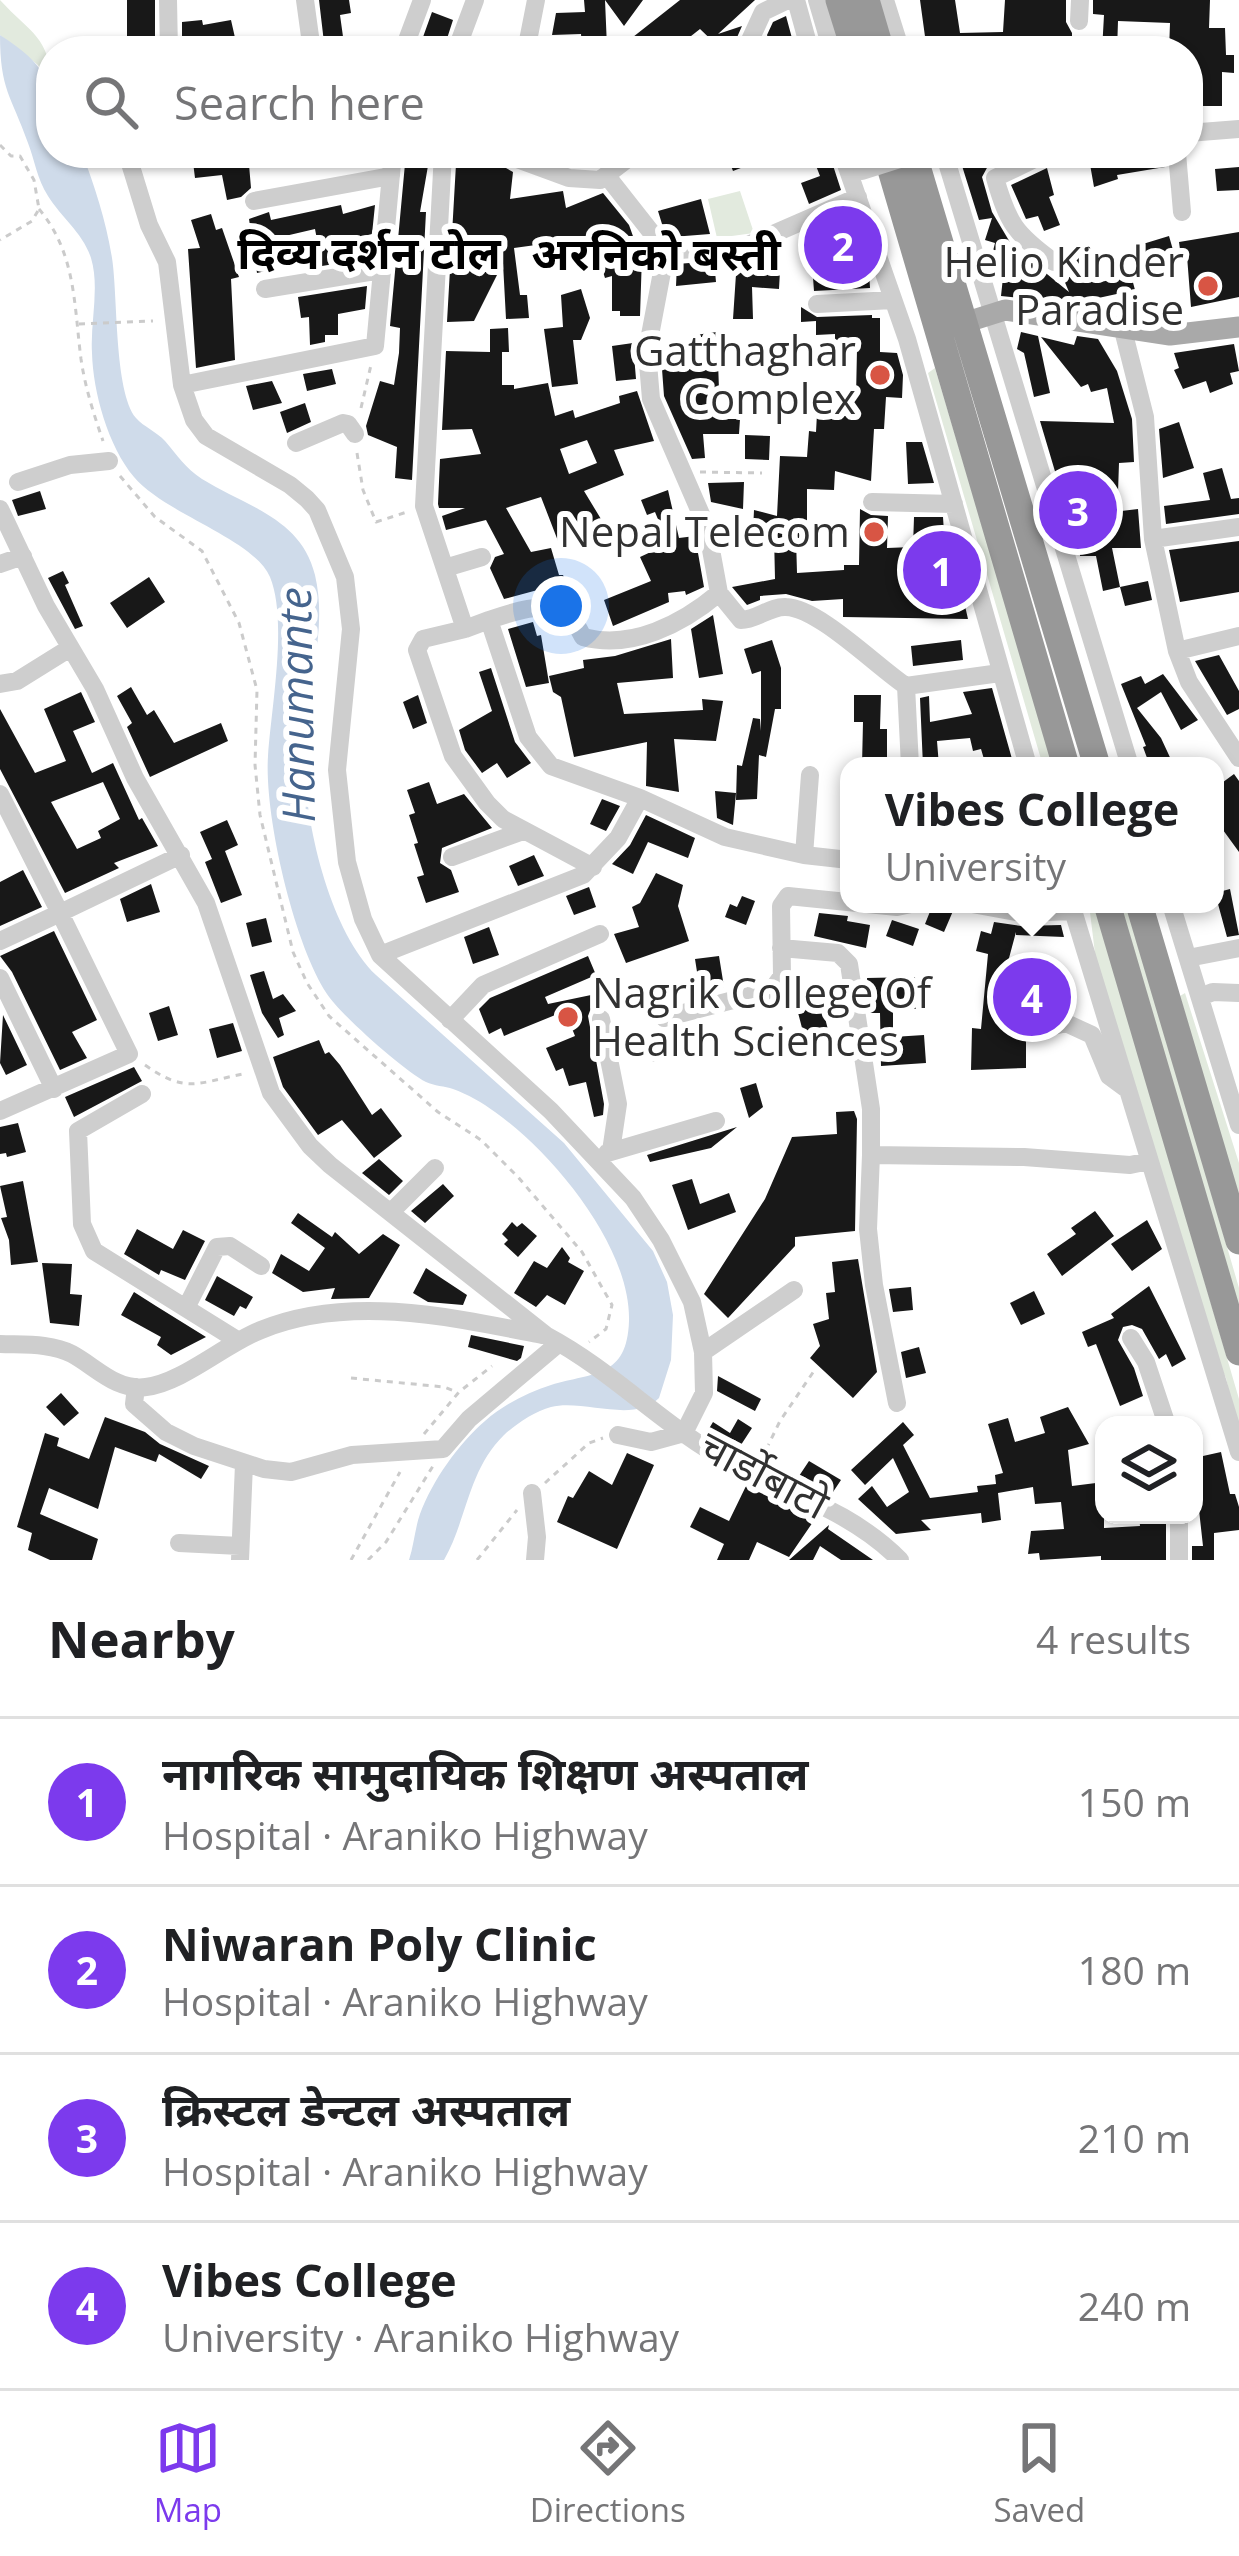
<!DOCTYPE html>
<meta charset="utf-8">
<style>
body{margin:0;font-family:"Open Sans","Noto Sans Devanagari",sans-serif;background:#f2f2f2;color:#202124}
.controls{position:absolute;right:36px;bottom:36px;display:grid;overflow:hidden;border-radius:24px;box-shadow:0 3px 9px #0004}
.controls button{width:108px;height:108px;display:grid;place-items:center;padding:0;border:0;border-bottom:3px solid #e0e0e0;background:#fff;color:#202124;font:60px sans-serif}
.you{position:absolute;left:561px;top:606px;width:42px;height:42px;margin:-30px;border:9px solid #fff;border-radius:50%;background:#1a73e8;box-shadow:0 0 0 18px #1a73e833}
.badge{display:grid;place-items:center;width:78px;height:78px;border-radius:50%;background:#7c3aed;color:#fff;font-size:39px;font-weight:700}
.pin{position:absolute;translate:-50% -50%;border:6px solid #fff;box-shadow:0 3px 12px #0006}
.popup{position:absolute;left:840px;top:757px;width:384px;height:156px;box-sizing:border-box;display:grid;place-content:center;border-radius:24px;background:#fff;filter:drop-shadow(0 3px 9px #0005);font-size:39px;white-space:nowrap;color:#757577}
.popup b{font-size:45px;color:#202124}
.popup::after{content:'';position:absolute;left:50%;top:100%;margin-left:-24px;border:24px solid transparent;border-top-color:#fff}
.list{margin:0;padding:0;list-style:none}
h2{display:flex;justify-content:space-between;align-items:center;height:156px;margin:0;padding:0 48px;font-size:51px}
h2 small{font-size:39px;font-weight:400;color:#757577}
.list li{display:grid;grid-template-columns:78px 1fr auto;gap:36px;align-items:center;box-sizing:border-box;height:168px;padding:0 48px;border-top:3px solid #e0e0e0}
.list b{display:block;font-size:45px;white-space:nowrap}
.list p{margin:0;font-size:39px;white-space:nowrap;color:#757577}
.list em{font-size:39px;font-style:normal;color:#757577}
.icon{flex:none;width:66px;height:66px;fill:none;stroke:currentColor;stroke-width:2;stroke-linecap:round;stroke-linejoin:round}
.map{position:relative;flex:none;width:1239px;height:1560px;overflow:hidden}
.search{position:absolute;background:#fff;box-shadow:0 3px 9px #0004;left:36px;right:36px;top:36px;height:132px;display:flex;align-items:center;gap:30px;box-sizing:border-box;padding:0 42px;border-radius:48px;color:#757577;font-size:45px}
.sheet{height:828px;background:#fff}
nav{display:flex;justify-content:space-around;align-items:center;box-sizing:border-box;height:168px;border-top:3px solid #e0e0e0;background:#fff;font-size:33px;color:#757577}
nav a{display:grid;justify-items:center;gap:6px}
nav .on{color:#7c3aed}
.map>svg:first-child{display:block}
</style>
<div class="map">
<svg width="1239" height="1560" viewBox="0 0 1239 1560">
<rect width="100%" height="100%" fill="#fff"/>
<path fill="#e2eade" d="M0 0C30 33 51 37 51 86L38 65 0 35Z
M740 191 754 233 717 238 708 199Z
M935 368 1054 766H1043L928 373Z
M1089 904H1094L1239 1399V1435L1226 1378 1215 1354 1097 970Z
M1120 904H1127L1239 1288V1312Z
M1185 993 1239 1163V1200L1180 996Z"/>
<path fill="#cfdbea" d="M0 35C58 72 51 90 51 153H82C95 187 106 221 112 258 118 296 114 391 136 418 144 427 157 432 165 441 178 456 185 468 202 479 247 507 301 518 315 575 327 627 310 677 305 728 298 798 325 926 376 975L564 1143 653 1251 667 1282 673 1315 671 1360 659 1398C634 1424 584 1399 551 1407 535 1411 516 1424 504 1435 468 1470 467 1520 444 1560H409C414 1545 415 1528 420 1514 432 1481 459 1443 485 1421 503 1405 528 1392 551 1385 594 1372 627 1378 629 1321 631 1247 553 1153 495 1112 483 1103 467 1094 453 1089 445 1086 434 1086 426 1082 404 1071 340 1014 327 994 294 944 264 816 268 756 271 709 288 621 270 577 254 539 165 514 134 477 108 446 93 392 92 353 90 322 100 288 91 258 83 233 61 217 48 196 37 179 35 161 28 143 11 95 0 90 0 35Z"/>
<path fill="#181818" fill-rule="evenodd" d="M127 0H155V45H149V51L127 48Z
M319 0H349L351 13 340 15 345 51H325Z
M584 0H605L607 47 582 48 581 34 552 35 556 13 585 12Z
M605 0H643L624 26Z
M680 0H755L718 34 742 26 731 51H723L700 29 672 51H642L633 37Z
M920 0H955L960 33 1003 32 1005 0H1066V22L1072 33V45L927 51Z
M1093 0H1210L1209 28H1225L1226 55H1234V73L1222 72V106H1203L1202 74H1188V51H1169L1170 23 1118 21 1117 51H1102L1104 15 1093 14Z
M432 12 453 20 443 51H418Z
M786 16 793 42 772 49 767 35 773 22Z
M202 20 203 25 231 20 238 51H182V22Z
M248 153 251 188 241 197 227 200 222 175 195 178 192 154Z
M406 153H428L429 160 420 212H426L412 480 395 478 397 447 368 435 366 426 380 381 394 385 399 353 400 328 390 326Z
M726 153H777V154L733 171Z
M811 153H829L841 190 809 204 801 183 820 176Z
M958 153H1016L988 166 982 177 992 212 1011 244 993 251 995 243 985 240 992 218 979 220Z
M1088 153H1164L1165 167 1117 175 1118 179 1094 187Z
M481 154 513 172 510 199 563 191 566 208 603 193 629 225 634 239 637 238 642 255 640 316H620V311H612V276L605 278 594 244 569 254 565 241 514 248 520 295H527L529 318 506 319 503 263 474 321 447 322 456 164 479 167Z
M1239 167V190L1217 191 1215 169Z
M1047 168 1054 195 1049 197 1060 225 1044 231 1038 216 1026 219 1011 185Z
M701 199 710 234 672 237 662 224 658 211Z
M341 205 343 214 375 205 372 234 344 241 346 262 322 266 315 229 268 240 274 269 257 273 249 219 269 212 271 220Z
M211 214 216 230 222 228 239 277 231 279 235 360 196 368 188 249 200 248 191 220Z
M1239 232V297L1191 307 1187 256 1181 257 1179 242Z
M856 234 869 271 870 288 814 291 810 237Z
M1169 236 1173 250 1137 260 1133 247Z
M1091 246 1101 282 1131 275 1135 290 1080 302 1083 305 1001 296 1004 268 1031 261 1069 292 1061 273 1067 265 1064 253Z
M767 252 781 253 779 289 752 287 753 319H733L737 259Z
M714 261 716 282 676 286 677 264Z
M367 286 365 309 338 314V335H325V342L310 345 309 317 301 318 298 297Z
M581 289 590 318 581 340H573L578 384 552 387 544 329 563 327 561 295Z
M801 307 817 317 872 315V318H880V352L897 353 903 375 902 398 886 397 884 429H874L871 481 835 471 834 490 807 489V538H796L797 573 844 570V565H859L860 509 871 515 888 516 887 548 913 547 914 517H943L946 564 955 562 968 619 843 617V599L812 601 786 594 760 596V600L747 605 732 587 775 579 774 535 753 531 754 510 777 516 780 456 807 457 809 431 816 432 818 395 856 397 857 349 835 350V334L816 335V321L801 322Z
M508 328 509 352H502V385H514V389L548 383 555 416 573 410 575 418 620 403 619 396 637 391 654 441 614 450 624 475 584 491 604 524 558 541 541 497 506 508 531 552 551 548 559 575H563L573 597 545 594V588L504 599 490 568 495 557 504 554 486 520 446 530 442 516 465 508H439L438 504 440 459 481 454 472 429 442 430 446 351 490 352V329ZM587 440 597 463 569 474 560 449Z
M717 332 720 419H740L739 434H703L705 458 692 459 664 396 662 369H691L688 336Z
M1021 332 1038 336 1050 393 1034 397 1024 353 1017 349Z
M1077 336 1098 339 1117 371 1132 419 1134 462 1119 463 1118 492 1077 506 1065 505 1040 421 1114 423 1107 388 1091 392 1088 384 1081 387 1041 337 1074 345Z
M633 343 636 379 616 381 612 346Z
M1234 344 1239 371 1230 373 1233 384 1210 393 1206 381 1183 389 1174 370 1179 368 1174 353Z
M332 369 336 384 307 391 303 374Z
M272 381 282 403 253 410 246 386Z
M305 403 311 422 287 433 280 412Z
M1179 422 1194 468 1163 478 1159 429Z
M745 435 770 436 769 460 745 459Z
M906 442H922L934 483 908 484Z
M1222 468 1231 499 1239 498V514L1166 524 1164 506 1210 500 1203 473Z
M744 482 743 509 711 502 708 483Z
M668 490 679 538 695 536 704 587 686 595 685 591 668 593 669 602 613 626 604 600 651 581 640 557 668 544 655 512 647 515 641 500Z
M40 491 46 509 18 516 12 500Z
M1138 509 1141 548H1112L1120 587 1103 591 1096 556H1080V516Z
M1239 541V592L1180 602 1169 550Z
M63 571 69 583 65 585 83 626 75 629 48 578Z
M149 577 165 602 127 628 110 603Z
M1148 581 1152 600 1125 606 1120 587Z
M713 615 723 674 699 678 691 629Z
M533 622 537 636 541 635 549 683 526 687 508 629Z
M671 639 673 678 617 683 624 714 703 710 702 699 723 701 716 741 674 739 679 792 646 786 647 742 574 757 561 697 553 692 549 676 584 668 583 660 615 656Z
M772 640 781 668V709H775L766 757 759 755 757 799 736 800 737 765 742 766 753 718 760 719 761 731V671L752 674 744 649Z
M961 640 963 660 913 666 911 646Z
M1219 655 1239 691V709L1227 715 1195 661Z
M491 668 515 742 531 763 507 778 497 763 482 773 465 750 459 730 492 711 479 672Z
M1163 674 1198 720 1181 730 1161 692 1137 708 1161 738 1174 766H1150L1143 747 1146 746 1121 684 1141 676 1145 684Z
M131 687 147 715 154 710 174 743 221 723 228 741 150 777 127 727 132 723 117 696Z
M992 688 1014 766H986L981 749 973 751 970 738 937 741 939 766H923L920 698 929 696 930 722 972 714 963 692Z
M81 692 95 722 73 731 92 773 113 763 139 820 142 818 158 846 114 863 119 868 65 893 0 769V709L35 773 66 761 44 709ZM103 782 120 819 98 831 101 838 77 849 51 802Z
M418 695 427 723 413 729 403 702Z
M854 695H881L880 729H887V766H862L863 722H854Z
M1234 774 1239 781V852L1215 819V788Z
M429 782 437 804 464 794 492 828 442 848 440 863 451 870 459 892 426 903 417 877 424 875 414 844 418 843 409 815 415 813 407 790Z
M715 791 736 793 733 825 717 818Z
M602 799 620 806 606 831 590 824Z
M646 815 695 838 688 858 648 842 633 874 612 864 630 845Z
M227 820 238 845 225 851 242 895 221 903 205 862 212 859 200 832Z
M534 855 544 876 518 886 509 866Z
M23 870 42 907 0 926V882Z
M656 873 683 885 678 906 689 941 626 963 614 934 639 927 632 907 640 903Z
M151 884 160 912 127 922 120 899Z
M589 887 596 907 574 915 566 896Z
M1230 889 1239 935 1227 937 1215 893Z
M742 896 755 901 746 925 725 917 730 904 737 907Z
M933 904 953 911 944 932 925 924Z
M819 913 848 916 847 921 870 925 866 948 814 936Z
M266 918 272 942 252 947 246 923Z
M892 920 919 929 913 946 886 936Z
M994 922 1021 926 1061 925 1064 937 1016 935V932L1005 973 1032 975 1029 1008 1020 1028 1026 1042V1068L971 1070 972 1028 981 1029 988 954 976 951 981 931 991 934Z
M489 927 499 955 473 964 464 937Z
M54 931 97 1020 72 1032 87 1058 60 1070 12 972 0 956Z
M588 956 596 975 545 997 548 1004 615 990 617 998 591 1008 588 1016 604 1104 603 1115 594 1117 586 1082 569 1086 563 1068 556 1071 546 1048 575 1036 565 1011 504 1036 501 1028 489 1034 479 1009 490 998Z
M719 956 724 987 700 991 695 959Z
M264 971 273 999 283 994 296 1011 279 1018 284 1035 278 1038 262 1013 250 975Z
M915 977 916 1009H893V1037L924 1035 926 1063 881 1066 880 1013H870L867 978Z
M819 995 832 1045 808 1051 795 1001Z
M169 1006 178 1035 158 1041 149 1013Z
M3 1015 27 1065 6 1075 0 1063Z
M233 1023 242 1051 217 1058 209 1029Z
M658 1030 663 1031 672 1055 653 1062 643 1035Z
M319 1040 325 1054 329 1052 340 1065 372 1115 381 1108 402 1136 374 1158 342 1120 318 1135 283 1087 273 1057Z
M134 1067 142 1081 74 1117 65 1097Z
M756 1083 763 1107 749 1118 740 1088Z
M854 1111 857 1119 855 1231 795 1237V1246L728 1318 704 1294 765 1199 792 1137 837 1134 836 1112Z
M18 1123 26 1152 7 1157 6 1153 0 1154V1127Z
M737 1127 711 1148 650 1162 647 1155Z
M379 1159 403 1181 389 1195 362 1173Z
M692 1179 700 1204 729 1193 736 1212 688 1230 672 1185Z
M23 1181 38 1262 11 1265 9 1240 1 1218 7 1217 0 1186Z
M443 1184 454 1196 425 1223 411 1211Z
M1095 1211 1114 1236 1062 1276 1047 1254 1076 1234 1071 1228Z
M298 1213 332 1237 335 1232 359 1254 383 1234 400 1245 369 1298 331 1299 335 1288 303 1292 272 1273 281 1254 309 1271 325 1248 291 1223Z
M1147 1220 1162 1249 1132 1271 1111 1244Z
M512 1222 517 1227 522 1223 537 1236 518 1257 504 1244 508 1240 502 1234Z
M137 1229 173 1249 183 1230 205 1241 185 1280 161 1270 159 1275 124 1254Z
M562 1247 570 1258 568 1262 584 1271 565 1305 547 1295 536 1307 514 1293 534 1261 547 1268Z
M858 1259 877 1372 853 1398 810 1358 820 1346 813 1324 829 1319 826 1293 835 1292 832 1262Z
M42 1263 72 1264 70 1294 82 1295 79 1326 50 1323Z
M426 1268 467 1295 463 1305 428 1302 413 1293Z
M217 1276 253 1297 246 1309 240 1306 234 1316 205 1300Z
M1149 1286 1186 1359 1172 1367 1166 1354 1159 1359 1142 1329 1132 1325 1123 1327 1118 1340 1134 1368 1143 1396 1120 1406 1096 1344 1088 1347 1082 1332 1114 1318 1111 1314Z
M911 1287 913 1310 893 1312 889 1289Z
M1034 1291 1045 1314 1021 1325 1010 1303Z
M134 1292 156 1306 206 1337 171 1355 157 1345 161 1337 121 1315Z
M471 1335 524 1346 521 1358 517 1361 468 1347Z
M919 1347 926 1373 906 1378 901 1352Z
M718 1376 761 1399 755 1411 717 1391Z
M61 1393 79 1413 64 1426 46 1407Z
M1068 1407 1089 1444 1068 1450 1072 1486 1104 1482V1528L1140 1526 1139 1515H1166V1560H1101V1556L1040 1560 1039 1553 1028 1554 1031 1531 1064 1529 1061 1502 1035 1504 1033 1487 998 1493 1001 1520 982 1523 981 1513 921 1520 931 1530 896 1534 858 1499 872 1486 887 1507 909 1492 893 1458 865 1485 851 1470 903 1422 914 1435 903 1445 930 1498 978 1492 977 1486 996 1484 995 1475 1003 1473 988 1424 1008 1418 1015 1442 1045 1433 1040 1417Z
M105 1417 145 1432 160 1444 209 1466 201 1479 159 1454 156 1462 115 1447 98 1509 49 1488 40 1514 98 1539 92 1560H50L28 1550 32 1533 17 1527 45 1433 59 1438 57 1446 89 1459Z
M738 1419 752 1428 737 1451 707 1432 713 1422 730 1433Z
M1221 1452 1230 1494H1235L1239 1507V1530L1214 1533V1560H1192V1546H1203L1199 1510 1194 1511V1458Z
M627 1453 654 1465 617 1549 557 1522 568 1496 573 1498 589 1471 612 1485Z
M809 1461 841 1480 831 1495 799 1476Z
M746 1486 815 1519 789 1557 757 1542 749 1560H717L724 1544 690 1527 700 1507 729 1521Z
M829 1525 828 1529 873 1560H841L820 1546 813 1560H789Z"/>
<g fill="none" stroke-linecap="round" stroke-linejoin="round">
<path stroke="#cbcbcb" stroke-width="3" stroke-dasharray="6 6" stroke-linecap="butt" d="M0 145 11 156H20L34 180 39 209 32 221 0 240
M39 209C76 253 74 305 81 359 85 387 94 415 103 441
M79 324 153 321
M361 408 371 365
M357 453 363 490 376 522 407 512
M700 472 762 473
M120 476 155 517 202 551 239 623 257 690 255 765 260 815 293 952 307 983 329 1016 438 1112 481 1140 518 1177 582 1252 612 1305 606 1329 589 1342
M145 1065C186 1094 197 1083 243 1074
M351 1378 444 1387 457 1392
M424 1434 459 1392 492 1366
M761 1460 780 1421 816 1368
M545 1483 589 1443 603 1438
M351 1560 400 1472
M368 1560 386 1542 433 1466
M477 1560 517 1510"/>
<path stroke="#cecece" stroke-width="18" d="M168 0 169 51
M305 0 312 51
M796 0 810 51
M817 0 832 51
M885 0 901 51
M1079 21 1080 0
M403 51 422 0
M456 51 475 0
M526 51 536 0
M745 51 763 12 788 0
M1188 133 1239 129
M131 153 129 160 149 225 167 262 182 385 194 420 206 436 290 485 307 499 317 510 345 577 351 629 337 770 347 862 363 919 380 955 551 1111 633 1198 661 1240 692 1302 703 1352 704 1393 684 1433
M443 153 424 506 465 629 489 620 528 737 551 766 640 798 725 837 804 855 849 860
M501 153 569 178 600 180 635 153
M842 153 907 339 1028 766
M944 153 1130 766
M1047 153 995 178C1008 223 1015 234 1054 262
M1177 153 1182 212
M607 176 666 251 647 351 651 399 707 528 719 593 741 620C757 620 770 606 786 607 819 608 877 667 906 686
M254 201 391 176
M666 251 748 245 858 197
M265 289 381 270
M817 304 893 300
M1123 330 1145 417 1153 539 1177 651 1189 682 1239 758
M182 385 375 346 393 153
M296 443 343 423 348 424 355 434
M18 482 70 465 109 461
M872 502 954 504
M0 509 46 606 95 689 135 778 206 903 271 1093 310 1146 330 1165 547 1336C613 1371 665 1428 731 1463 789 1493 853 1512 900 1560
M1153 539 1239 527
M0 564 23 556
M445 568 482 557
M489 620C515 611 541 603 568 609L583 637C632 650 682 624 719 593
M465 629 423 639 417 650 453 756 487 803 503 819 593 867
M1177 651 1239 636
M0 684 17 681 70 648
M906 686 1000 673
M906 686 910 766
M0 794 60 913 0 941
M804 855 810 775
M452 857 523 831
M972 904 1021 913 1073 911
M1071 904 1239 1452
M1171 904 1239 1125
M781 948 838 953 849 964 871 1109V1155
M380 955 583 875 618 838 640 798
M1188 958 1239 948
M0 978 54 1089
M1200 997 1213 992 1239 993
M664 1018 772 990 782 976 781 906 788 896 897 907 911 904
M601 1019 618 1104 611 1151
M450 1020 483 985 600 934
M1033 1031 1066 1023 1092 1035 1109 1076 1128 1090
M142 1094 78 1131 82 1224 94 1251 237 1340
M0 1111 129 1054 60 913 181 855
M607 1153 716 1121
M391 1212 435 1168
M186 1308 217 1247 230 1246 261 1266
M1131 1338 1146 1362 1167 1425
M0 1344C24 1345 51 1343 72 1354 96 1367 116 1391 146 1387 182 1383 225 1344 261 1330 349 1294 452 1317 542 1335
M703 1352 794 1290
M136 1387 134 1404 166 1432 194 1446 264 1469 291 1472 352 1455 443 1449 469 1419 559 1343
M897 1403 874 1285 868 1229 871 1155 1024 1157 1130 1165 1149 1161
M618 1435 651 1442 684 1433
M532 1493 537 1537 535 1560
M179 1543 240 1546
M240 1560 244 1464
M1179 1560V1515"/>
<path stroke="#a9a9a9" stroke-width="21" d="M951 327 1005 310 1170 335 1239 327"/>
<path stroke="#989898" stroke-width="27" d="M839 0 855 51
M866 0 881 51
M886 153 1066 766
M913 153 1097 766
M1107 904 1239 1352
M1139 904 1239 1241"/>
<path stroke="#cecece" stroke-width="18" d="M862 171 919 153"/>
</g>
<g fill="#d85544" stroke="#fff" stroke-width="4.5">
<circle cx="1208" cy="286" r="12"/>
<circle cx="880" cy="375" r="12"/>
<circle cx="874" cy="532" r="12"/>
<circle cx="568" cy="1017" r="12"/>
</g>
<g text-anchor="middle" stroke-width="12" stroke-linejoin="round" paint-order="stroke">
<g font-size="42" fill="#313131" stroke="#fff" text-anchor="end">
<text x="1184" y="277">Helio Kinder<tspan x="1184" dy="48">Paradise</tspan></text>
<text x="856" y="366">Gatthaghar<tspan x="856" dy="48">Complex</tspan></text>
<text x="850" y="547">Nepal Telecom</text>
<text x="592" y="1008" text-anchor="start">Nagrik College Of<tspan x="592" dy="48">Health Sciences</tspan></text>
</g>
<g font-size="42" fill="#313131" stroke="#fff">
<text transform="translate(764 1475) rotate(28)" y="15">चार्डोबाटो</text>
</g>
<g font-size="45" font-weight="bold" fill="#000" stroke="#fff">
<text x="369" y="269">दिव्य दर्शन टोल</text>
<text x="656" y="270">अरनिको बस्ती</text>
</g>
<g font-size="45" font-style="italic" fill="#45648d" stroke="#fff">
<text transform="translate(297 705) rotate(-91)" y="16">Hanumante</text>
</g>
</g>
</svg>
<div class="controls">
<button><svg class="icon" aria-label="layers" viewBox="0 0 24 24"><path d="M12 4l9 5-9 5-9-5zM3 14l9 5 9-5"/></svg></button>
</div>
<div class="you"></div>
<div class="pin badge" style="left:942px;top:570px">1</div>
<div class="pin badge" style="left:843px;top:245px">2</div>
<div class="pin badge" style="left:1078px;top:510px">3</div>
<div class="pin badge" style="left:1032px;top:997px">4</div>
<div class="popup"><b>Vibes College</b>University</div>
<div class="search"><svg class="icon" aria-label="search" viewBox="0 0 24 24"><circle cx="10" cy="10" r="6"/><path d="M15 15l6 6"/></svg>Search here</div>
</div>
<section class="sheet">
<h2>Nearby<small>4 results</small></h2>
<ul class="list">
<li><span class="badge">1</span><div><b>नागरिक सामुदायिक शिक्षण अस्पताल</b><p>Hospital · Araniko Highway</p></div><em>150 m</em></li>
<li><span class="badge">2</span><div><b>Niwaran Poly Clinic</b><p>Hospital · Araniko Highway</p></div><em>180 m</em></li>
<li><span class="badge">3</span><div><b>क्रिस्टल डेन्टल अस्पताल</b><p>Hospital · Araniko Highway</p></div><em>210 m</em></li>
<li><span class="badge">4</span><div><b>Vibes College</b><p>University · Araniko Highway</p></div><em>240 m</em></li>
</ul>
</section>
<nav>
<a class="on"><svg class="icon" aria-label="map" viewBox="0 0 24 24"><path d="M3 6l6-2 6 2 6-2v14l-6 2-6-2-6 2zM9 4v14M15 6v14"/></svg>Map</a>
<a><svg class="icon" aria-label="directions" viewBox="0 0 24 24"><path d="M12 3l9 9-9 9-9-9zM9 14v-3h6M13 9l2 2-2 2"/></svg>Directions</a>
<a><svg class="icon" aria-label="saved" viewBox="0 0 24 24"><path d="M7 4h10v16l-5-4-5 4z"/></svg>Saved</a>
</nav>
